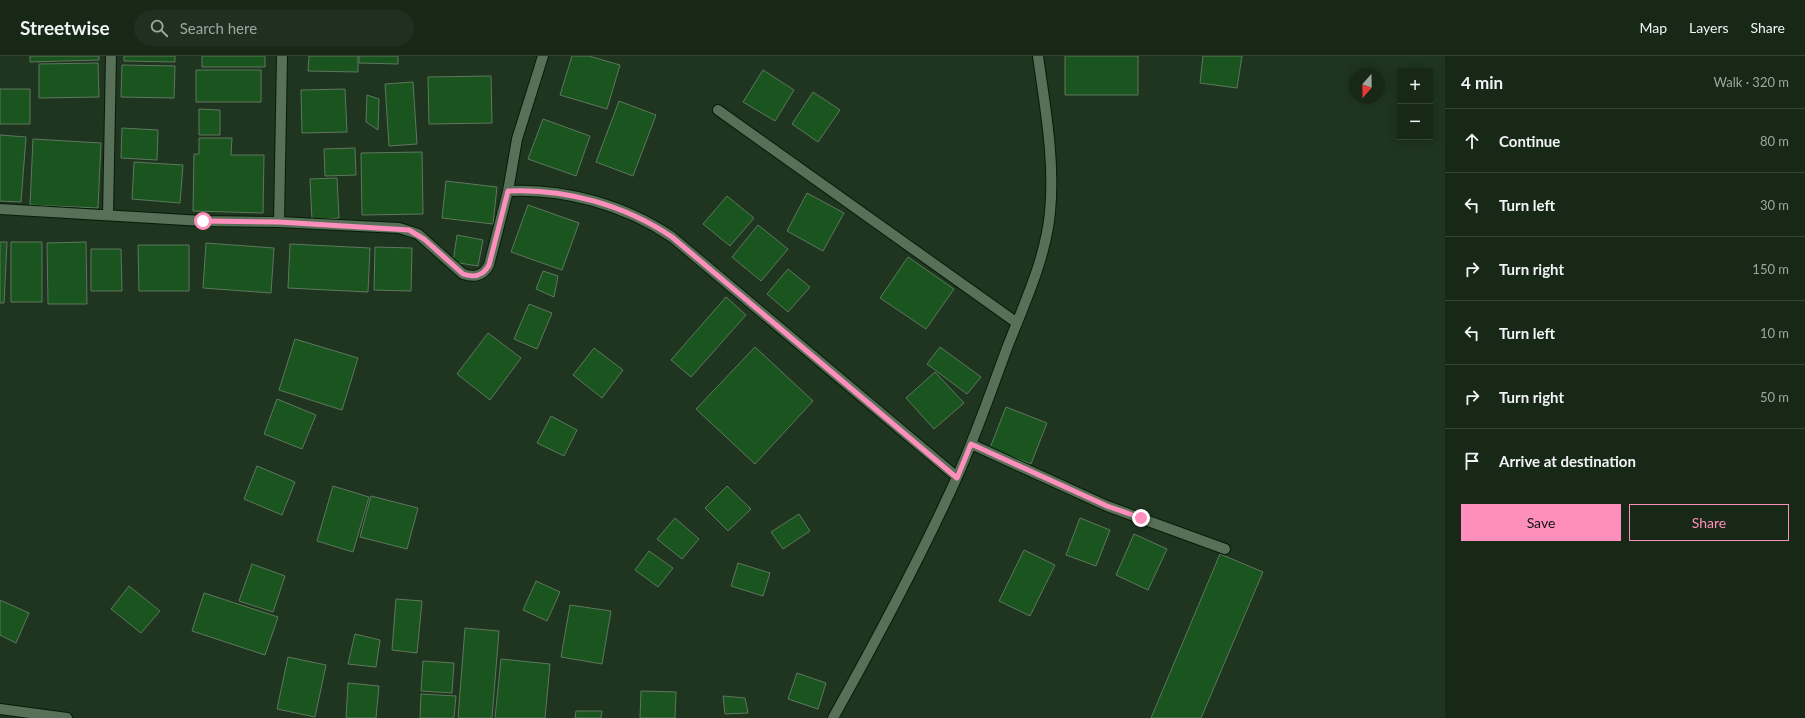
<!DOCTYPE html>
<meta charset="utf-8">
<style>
body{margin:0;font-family:Lato,sans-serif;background:#203020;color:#f1f3f6}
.controls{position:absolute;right:12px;top:12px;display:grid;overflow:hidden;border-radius:0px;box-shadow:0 2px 10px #0003}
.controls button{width:36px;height:36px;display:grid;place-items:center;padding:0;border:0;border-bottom:1px solid #364436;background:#172817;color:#f1f3f6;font:20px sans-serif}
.compass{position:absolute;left:1349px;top:12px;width:36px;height:36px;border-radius:50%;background:#172817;box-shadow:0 2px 10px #0003;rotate:200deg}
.stop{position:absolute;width:12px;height:12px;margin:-9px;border:3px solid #fe8ebb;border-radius:50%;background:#fff}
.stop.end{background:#fe8ebb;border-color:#fff;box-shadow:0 1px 4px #0008}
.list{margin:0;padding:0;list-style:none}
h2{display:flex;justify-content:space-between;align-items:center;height:52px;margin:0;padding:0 16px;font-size:17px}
h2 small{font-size:13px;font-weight:400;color:#9ea6a1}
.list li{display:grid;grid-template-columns:26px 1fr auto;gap:12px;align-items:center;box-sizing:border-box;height:64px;padding:0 16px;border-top:1px solid #364436}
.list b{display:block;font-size:15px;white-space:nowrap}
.list em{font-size:13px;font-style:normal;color:#9ea6a1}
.actions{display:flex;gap:8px;padding:12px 16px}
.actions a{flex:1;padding:9px 0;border:1px solid #fe8ebb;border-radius:0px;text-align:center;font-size:14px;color:#fe8ebb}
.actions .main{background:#fe8ebb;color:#111}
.icon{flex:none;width:22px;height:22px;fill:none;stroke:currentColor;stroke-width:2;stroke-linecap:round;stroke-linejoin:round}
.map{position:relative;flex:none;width:1445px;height:662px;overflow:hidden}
header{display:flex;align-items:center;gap:24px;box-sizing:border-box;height:56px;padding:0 20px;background:#172817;border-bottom:1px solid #364436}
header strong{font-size:19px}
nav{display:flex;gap:22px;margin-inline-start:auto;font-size:14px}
.search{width:280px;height:36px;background:#203020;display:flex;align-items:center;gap:10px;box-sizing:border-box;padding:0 14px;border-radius:22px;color:#9ea6a1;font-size:15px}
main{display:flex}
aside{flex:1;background:#172817}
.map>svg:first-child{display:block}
</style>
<header>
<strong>Streetwise</strong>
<div class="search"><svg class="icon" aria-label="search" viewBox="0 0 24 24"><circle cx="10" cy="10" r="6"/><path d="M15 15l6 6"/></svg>Search here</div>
<nav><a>Map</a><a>Layers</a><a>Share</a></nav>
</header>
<main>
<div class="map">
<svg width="1445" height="662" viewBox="0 0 1445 662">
<rect width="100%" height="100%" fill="#1f351f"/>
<path fill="#1a541f" stroke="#5e775e" d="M30 0H99V4L30 6Z
M124 0H175V6L124 5Z
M202 0H265V11H202Z
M309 0H358V16L308 15Z
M359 0H398V8L359 7Z
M572 0H589L620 9 607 53 560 39Z
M1065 0H1138V39H1065Z
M1203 0H1242L1237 32 1200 27Z
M98 7 99 41 39 42V8Z
M122 9 175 10 174 42 121 41Z
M196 14H261V46H196Z
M763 14 794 34 775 65 743 46Z
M491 20 492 67 429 68 428 21Z
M413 26 417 88 389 90 385 28Z
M0 33H30V68H0Z
M345 33 347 76 302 77 301 34Z
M813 36 840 54 818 86 792 68Z
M367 39 379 43 378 74 366 66Z
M619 45 656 59 633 120 596 106Z
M199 53 220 54V79H199Z
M543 63 590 80 576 120 528 103Z
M122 72 158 74 157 104 121 102Z
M0 79 26 81 21 146 0 145Z
M199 82H232L231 99H264L263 157 193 155 194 98H199Z
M33 83 101 87 98 152 30 149Z
M355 92 356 119 325 120 324 93Z
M422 96 423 158 362 159 361 97Z
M134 106 183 109 180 147 132 143Z
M337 122 339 162 312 164 310 123Z
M446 125 497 131 493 168 442 162Z
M807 137 844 157 823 195 787 175Z
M727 140 754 162 730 190 703 168Z
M528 149 579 167 562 214 511 196Z
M758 169 788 193 761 225 732 201Z
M457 179 483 184 478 210 453 206Z
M0 186H7L4 247H0Z
M11 186H42V246H11Z
M86 186 87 248H48L47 187Z
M206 187 274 192 271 237 203 232Z
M290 188 370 192 368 236 288 232Z
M138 189H189V235H139Z
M375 191 412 192 411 235 374 234Z
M91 193H121L122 235H91Z
M908 201 954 233 926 273 880 242Z
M788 213 810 231 788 256 767 238Z
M543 215 558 220 554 241 536 233Z
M726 241 746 259 691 321 671 304Z
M529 248 552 257 537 293 514 283Z
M488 277 521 302 490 344 457 318Z
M295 283 358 302 342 354 279 334Z
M755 291 813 345 755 408 696 353Z
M940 291 981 321 967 338 927 308Z
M594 292 623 314 602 342 573 319Z
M935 316 964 347 934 373 906 342Z
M277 343 316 359 302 393 264 378Z
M1006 351 1047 367 1031 408 990 392Z
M551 360 577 374 564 400 537 387Z
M257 410 295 426 282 459 244 443Z
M333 430 369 441 353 496 317 485Z
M727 430 751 453 728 475 705 452Z
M371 440 418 452 407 493 360 481Z
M799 458 810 475 783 493 771 476Z
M675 462 699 483 682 503 657 483Z
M1080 462 1110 474 1096 510 1066 499Z
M1134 478 1167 493 1148 534 1116 519Z
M1024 494 1055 509 1030 560 999 545Z
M649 495 673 512 658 531 635 514Z
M1220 498 1263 516 1201 662H1151Z
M738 507 770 517 763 540 731 530Z
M252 508 285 520 273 556 239 545Z
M536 525 560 536 547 565 523 554Z
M129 530 160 555 141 577 111 553Z
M204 537 278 561 265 599 192 575Z
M396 543 422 545 417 597 392 594Z
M0 544 29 557 16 587 0 579Z
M570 549 611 555 602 608 561 601Z
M465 572 499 575 492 662H458Z
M355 578 380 584 376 611 348 608Z
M288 601 326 609 315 661 277 653Z
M501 603 550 608 545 662H495Z
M423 605 454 607 452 637 421 635Z
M797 617 826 627 818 653 788 643Z
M348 627 379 630 376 662H346Z
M641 635 676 636 675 662H640Z
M421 638 456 640 454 662H420Z
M723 640 745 642 748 657 725 658Z
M576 655H602L601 662H575Z"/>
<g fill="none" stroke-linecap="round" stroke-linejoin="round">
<defs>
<path id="street" d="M718 54 1017 267
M508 135C564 132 625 149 672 181L957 421
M0 153 203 165 279 166 399 172 418 178 463 218C475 222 483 220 489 209L508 135 517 83 543 0
M108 159 111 0
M279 166 282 0
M971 388 1107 450 1225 493
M0 653 67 662
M833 662C877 583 920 503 957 421 976 379 991 335 1007 292 1024 248 1046 202 1050 156 1055 104 1045 51 1038 0"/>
</defs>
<use href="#street" stroke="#071c08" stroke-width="12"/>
<use href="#street" stroke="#577057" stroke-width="10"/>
</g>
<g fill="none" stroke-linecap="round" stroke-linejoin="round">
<path stroke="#fe8ebb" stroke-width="5" d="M203 165 279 166 409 174 424 183 463 218C475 222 483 220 489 209L508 135C564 132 625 149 672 181L957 422 971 388 1107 450 1141 462"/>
</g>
</svg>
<div class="controls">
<button>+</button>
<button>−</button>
</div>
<svg class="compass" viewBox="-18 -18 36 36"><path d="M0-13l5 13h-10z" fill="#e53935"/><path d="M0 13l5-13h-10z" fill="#9ea6a1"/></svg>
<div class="stop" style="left:203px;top:165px"></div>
<div class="stop end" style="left:1141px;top:462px"></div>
</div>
<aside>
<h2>4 min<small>Walk · 320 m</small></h2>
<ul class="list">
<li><svg class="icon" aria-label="ahead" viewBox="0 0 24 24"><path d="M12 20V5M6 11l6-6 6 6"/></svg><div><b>Continue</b></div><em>80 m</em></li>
<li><svg class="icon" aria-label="left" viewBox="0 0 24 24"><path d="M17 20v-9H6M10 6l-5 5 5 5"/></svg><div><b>Turn left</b></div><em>30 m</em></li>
<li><svg class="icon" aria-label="right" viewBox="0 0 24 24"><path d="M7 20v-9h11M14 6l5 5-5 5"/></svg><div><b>Turn right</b></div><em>150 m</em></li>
<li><svg class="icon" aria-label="left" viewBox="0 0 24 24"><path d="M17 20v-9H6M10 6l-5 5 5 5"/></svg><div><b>Turn left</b></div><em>10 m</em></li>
<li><svg class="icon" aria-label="right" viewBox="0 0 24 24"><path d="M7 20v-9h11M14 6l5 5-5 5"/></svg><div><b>Turn right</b></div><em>50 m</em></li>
<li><svg class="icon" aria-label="arrive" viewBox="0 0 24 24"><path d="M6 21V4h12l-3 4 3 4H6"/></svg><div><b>Arrive at destination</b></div></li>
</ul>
<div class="actions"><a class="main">Save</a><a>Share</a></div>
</aside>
</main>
